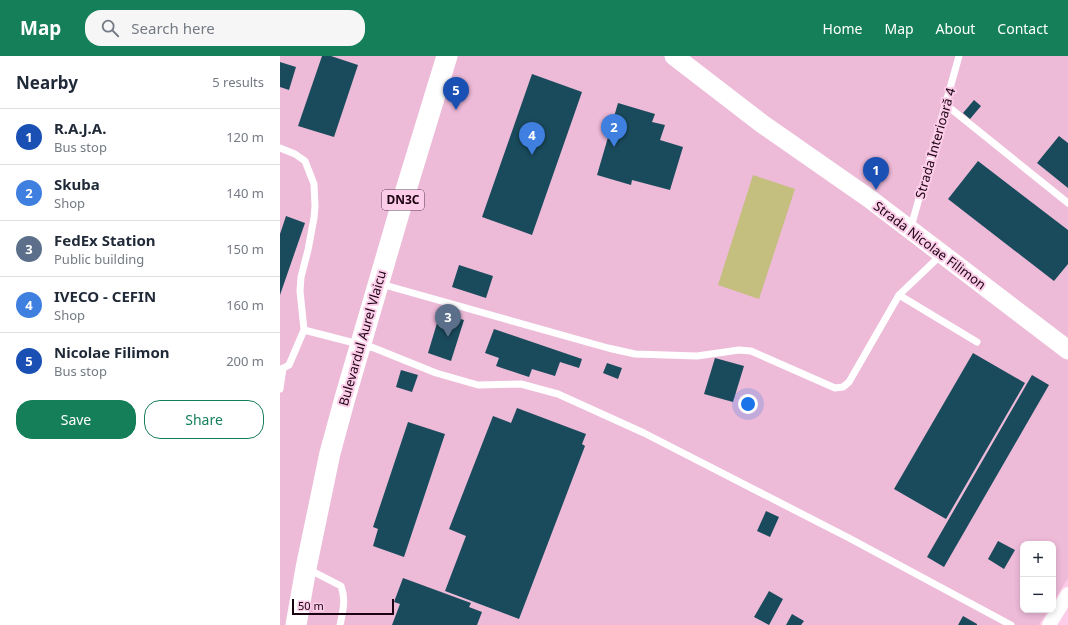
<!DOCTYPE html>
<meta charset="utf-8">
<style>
body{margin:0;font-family:"Noto Sans",sans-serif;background:#f6f6f7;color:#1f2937}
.controls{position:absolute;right:12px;bottom:12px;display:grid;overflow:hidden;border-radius:8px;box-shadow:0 2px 6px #0003}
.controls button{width:36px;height:36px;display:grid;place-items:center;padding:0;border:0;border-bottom:1px solid #e0e1e3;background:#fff;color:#1f2937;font:20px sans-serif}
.scale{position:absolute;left:12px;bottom:10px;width:102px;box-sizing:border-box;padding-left:4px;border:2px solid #1a0212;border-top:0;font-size:11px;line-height:14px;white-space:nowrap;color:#1a0212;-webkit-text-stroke:3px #fccce8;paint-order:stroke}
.you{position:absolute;left:468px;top:348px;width:14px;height:14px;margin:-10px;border:3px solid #fff;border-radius:50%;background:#1a73e8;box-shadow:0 0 0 6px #1a73e833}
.badge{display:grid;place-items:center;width:26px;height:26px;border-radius:50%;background:#157f5a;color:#fff;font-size:13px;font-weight:700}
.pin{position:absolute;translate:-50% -33px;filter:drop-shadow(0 1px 2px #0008)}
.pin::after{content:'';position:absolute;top:21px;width:14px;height:12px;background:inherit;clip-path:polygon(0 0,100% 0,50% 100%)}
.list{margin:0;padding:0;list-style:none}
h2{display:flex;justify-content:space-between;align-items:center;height:52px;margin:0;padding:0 16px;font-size:17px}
h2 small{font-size:13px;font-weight:400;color:#747a83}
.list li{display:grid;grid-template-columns:26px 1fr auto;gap:12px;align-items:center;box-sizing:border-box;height:56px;padding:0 16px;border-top:1px solid #e0e1e3}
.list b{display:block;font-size:15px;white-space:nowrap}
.list p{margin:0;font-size:13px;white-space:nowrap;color:#747a83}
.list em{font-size:13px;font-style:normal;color:#747a83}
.actions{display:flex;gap:8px;padding:12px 16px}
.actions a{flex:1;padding:9px 0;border:1px solid #157f5a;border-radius:16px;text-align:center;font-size:14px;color:#157f5a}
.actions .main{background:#157f5a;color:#fff}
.icon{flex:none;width:22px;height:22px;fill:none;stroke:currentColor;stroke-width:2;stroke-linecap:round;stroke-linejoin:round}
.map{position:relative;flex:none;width:788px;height:569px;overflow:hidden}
header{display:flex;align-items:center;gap:24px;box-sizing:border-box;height:56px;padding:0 20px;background:#157f5a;color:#fff}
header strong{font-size:19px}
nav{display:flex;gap:22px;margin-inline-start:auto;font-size:14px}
.search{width:280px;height:36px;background:#f6f6f7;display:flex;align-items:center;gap:10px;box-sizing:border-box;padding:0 14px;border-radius:16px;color:#747a83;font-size:15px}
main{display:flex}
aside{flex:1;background:#fff}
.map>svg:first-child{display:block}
</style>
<header>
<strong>Map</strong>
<div class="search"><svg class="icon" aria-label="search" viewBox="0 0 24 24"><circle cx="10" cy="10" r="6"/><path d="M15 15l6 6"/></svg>Search here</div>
<nav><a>Home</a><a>Map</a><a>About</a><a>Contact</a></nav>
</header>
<main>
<aside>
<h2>Nearby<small>5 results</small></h2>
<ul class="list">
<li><span class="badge" style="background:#1a4fb4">1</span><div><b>R.A.J.A.</b><p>Bus stop</p></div><em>120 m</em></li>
<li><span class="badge" style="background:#3f7fe0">2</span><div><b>Skuba</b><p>Shop</p></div><em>140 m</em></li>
<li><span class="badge" style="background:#5c6f8a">3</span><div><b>FedEx Station</b><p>Public building</p></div><em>150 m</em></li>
<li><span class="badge" style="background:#3f7fe0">4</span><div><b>IVECO - CEFIN</b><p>Shop</p></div><em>160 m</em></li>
<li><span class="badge" style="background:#1a4fb4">5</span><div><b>Nicolae Filimon</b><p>Bus stop</p></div><em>200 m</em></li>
</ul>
<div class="actions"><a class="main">Save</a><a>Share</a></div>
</aside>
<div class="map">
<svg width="788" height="569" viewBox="0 0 788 569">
<rect width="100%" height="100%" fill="#fccce8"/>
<path fill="#edbad8" d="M0 0H788V522L773 546V488H743V554H768L759 569H0Z"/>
<path fill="#c4be7f" d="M473 119 515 133 479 243 438 229Z"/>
<path fill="#1a4b5c" d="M42 0H51L78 9 54 81 18 70Z
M0 6 16 11 9 34 0 31Z
M252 18 302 36 252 179 202 161Z
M694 44 701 50 690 63 683 57Z
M338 47 375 58 372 66 385 69 380 84 403 91 390 134 352 124 351 129 317 119Z
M779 80 788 87V132L757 107Z
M698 105 788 174V208L774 225 668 143Z
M6 160 25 167 0 239V178Z
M179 209 213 220 206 242 172 231Z
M160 257 184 264 171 305 148 297Z
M214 273 302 303 299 312 280 306 275 320 252 313 249 321 216 310 219 302 205 297Z
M693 297 745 327 666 463 614 433Z
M435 302 464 310 453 346 424 338Z
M327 307 342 312 338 323 323 317Z
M121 314 138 319 132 336 116 331Z
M752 319 769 329 664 511 647 501Z
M237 352 306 378 302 388 305 390 239 563 165 535 186 480 169 473 213 360 231 367Z
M128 366 165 378 124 501 93 490 98 473 93 471Z
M486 455 499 461 490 481 477 475Z
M718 485 735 494 724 513 708 503Z
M123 522 191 547 189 551 202 556 197 569H112L120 548 114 546Z
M489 535 503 543 489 569 474 561Z
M512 558 524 565 521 569H506Z
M683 560 697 568V569H678Z"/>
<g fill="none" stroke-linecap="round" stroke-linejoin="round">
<path stroke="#fff" stroke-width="7" d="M665 48 788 147
M0 92 15 98 25 105 34 128 35 150 34 162 28 194 21 221 20 235 24 274 94 292 156 317 198 329 241 328 278 338 364 377 569 482 731 569
M631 171 679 0
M101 228 328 292 355 298 417 300 459 294 471 295 555 332 563 331 569 326 619 239 662 198
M619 239 697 286
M0 314 9 309 24 274
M0 333 3 312
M28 513 61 530C66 543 63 555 60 569"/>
<path stroke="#fff" stroke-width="14" d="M769 569 788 538"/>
<path stroke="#fff" stroke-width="19" d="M394 0 481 67 590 143 788 294"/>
<path stroke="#fff" stroke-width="21" d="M16 569 26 512 50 397 65 342 122 147 167 0"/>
</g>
<g text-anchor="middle" stroke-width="4" stroke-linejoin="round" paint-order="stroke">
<rect fill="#fccce8" stroke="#5e3f52" stroke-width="1" x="102" y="134" width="42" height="20" rx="3"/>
<g font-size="12" font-weight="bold" fill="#1a0212">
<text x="123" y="148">DN3C</text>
</g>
<g font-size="13" fill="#1a0212" stroke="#fccce8">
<text transform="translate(655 87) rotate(-74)" y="5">Strada Interioară 4</text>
<text transform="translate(650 189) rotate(37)" y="5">Strada Nicolae Filimon</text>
<text transform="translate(82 282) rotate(-74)" y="5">Bulevardul Aurel Vlaicu</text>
</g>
</g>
</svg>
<div class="controls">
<button>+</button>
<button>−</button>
</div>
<div class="scale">50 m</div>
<div class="you"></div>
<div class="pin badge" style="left:596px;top:134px;background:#1a4fb4">1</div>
<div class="pin badge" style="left:334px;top:91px;background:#3f7fe0">2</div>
<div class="pin badge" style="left:168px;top:281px;background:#5c6f8a">3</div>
<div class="pin badge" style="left:252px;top:99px;background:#3f7fe0">4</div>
<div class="pin badge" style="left:176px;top:54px;background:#1a4fb4">5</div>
</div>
</main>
